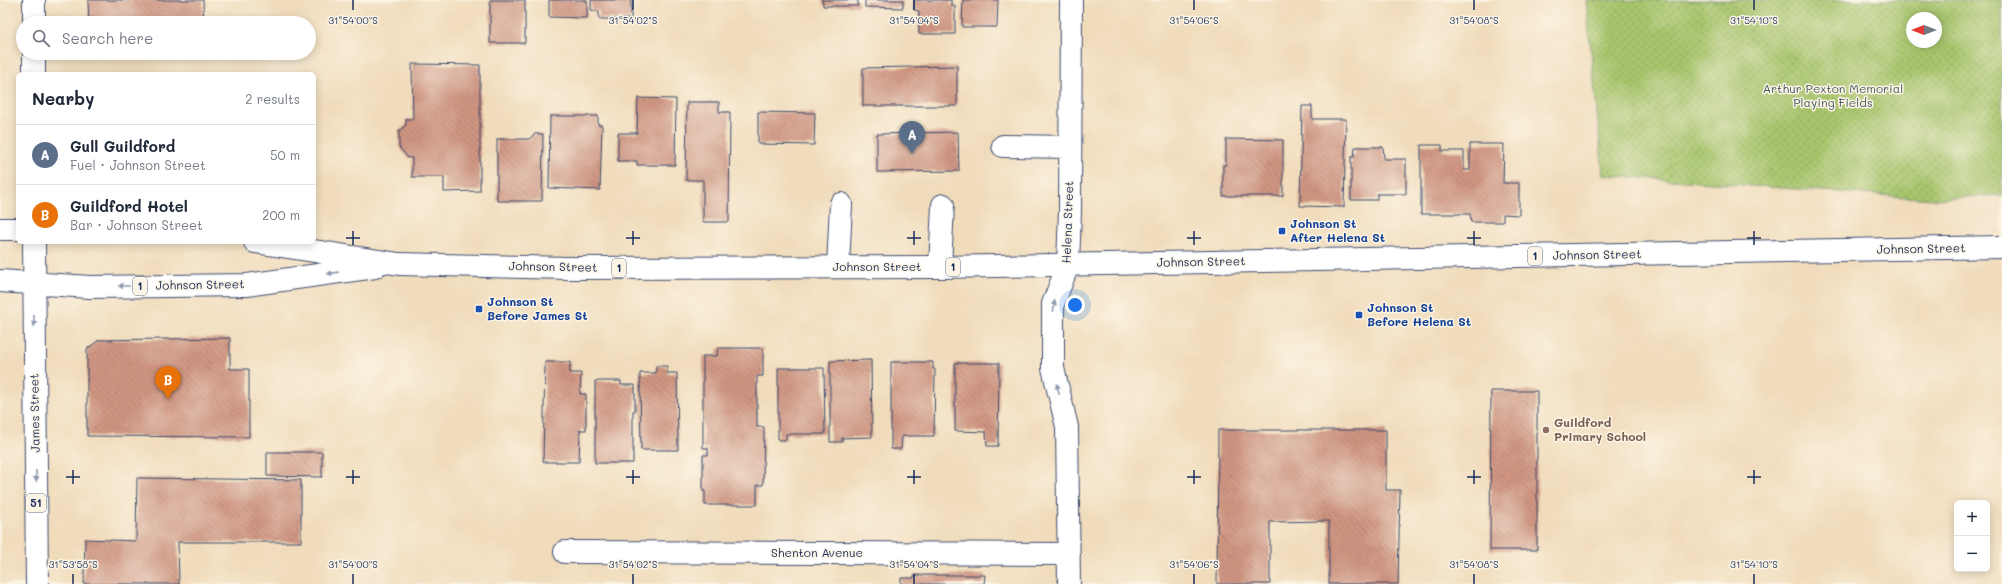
<!DOCTYPE html>
<meta charset="utf-8">
<style>
body{margin:0;font-family:Mali,sans-serif;background:#f6f6f7;color:#1f2937}
.controls{position:absolute;right:12px;bottom:12px;display:grid;overflow:hidden;border-radius:6px;box-shadow:0 2px 10px #0003}
.controls button{width:36px;height:36px;display:grid;place-items:center;padding:0;border:0;border-bottom:1px solid #e0e1e3;background:#fff;color:#1f2937;font:20px sans-serif}
.compass{position:absolute;left:1906px;top:12px;width:36px;height:36px;border-radius:50%;background:#fff;box-shadow:0 2px 10px #0003;rotate:270deg}
.you{position:absolute;left:1075px;top:305px;width:14px;height:14px;margin:-10px;border:3px solid #fff;border-radius:50%;background:#1a73e8;box-shadow:0 0 0 6px #1a73e833}
.badge{display:grid;place-items:center;width:26px;height:26px;border-radius:50%;background:#b5179e;color:#fff;font-size:13px;font-weight:700}
.pin{position:absolute;translate:-50% -33px;filter:drop-shadow(0 1px 2px #0008)}
.pin::after{content:'';position:absolute;top:21px;width:14px;height:12px;background:inherit;clip-path:polygon(0 0,100% 0,50% 100%)}
.list{margin:0;padding:0;list-style:none}
h2{display:flex;justify-content:space-between;align-items:center;height:52px;margin:0;padding:0 16px;font-size:17px}
h2 small{font-size:13px;font-weight:400;color:#747a83}
.list li{display:grid;grid-template-columns:26px 1fr auto;gap:12px;align-items:center;box-sizing:border-box;height:60px;padding:0 16px;border-top:1px solid #e0e1e3}
.list b{display:block;font-size:15px;white-space:nowrap}
.list p{margin:0;font-size:13px;white-space:nowrap;color:#747a83}
.list em{font-size:13px;font-style:normal;color:#747a83}
.icon{flex:none;width:22px;height:22px;fill:none;stroke:currentColor;stroke-width:2;stroke-linecap:round;stroke-linejoin:round}
.map{position:relative;flex:none;width:2002px;height:584px;overflow:hidden}
.search{position:absolute;background:#fff;box-shadow:0 2px 10px #0003;left:16px;top:16px;width:300px;height:44px;display:flex;align-items:center;gap:10px;box-sizing:border-box;padding:0 14px;border-radius:22px;color:#747a83;font-size:15px}
.panel{position:absolute;background:#fff;box-shadow:0 2px 10px #0003;left:16px;top:72px;width:300px;height:172px;border-radius:6px}
.map>svg:first-child{display:block}
</style>
<div class="map">
<svg width="2002" height="584" viewBox="0 0 2002 584">
<defs>
<pattern id="park-dots" width="8" height="8" patternUnits="userSpaceOnUse"><rect width="8" height="8" fill="#a7c56c"/><path d="M2 2h.1M6 6h.1" fill="none" stroke="#87a05c" stroke-width="1.8" stroke-linecap="round"/></pattern>
<pattern id="building-back-hatch" width="6" height="6" patternUnits="userSpaceOnUse"><rect width="6" height="6" fill="#d09581"/><path d="M-1 5l2 2M0 0l6 6M5-1l2 2" fill="none" stroke="#a87a6d"/></pattern>
</defs>
<rect width="100%" height="100%" fill="#fcf5e5"/>
<filter id="ink" filterUnits="userSpaceOnUse"><feTurbulence type="fractalNoise" baseFrequency=".025" numOctaves="2"/><feDisplacementMap in="SourceGraphic" scale="8" xChannelSelector="R" yChannelSelector="G"/><feConvolveMatrix kernelMatrix="1 2 1 2 8 2 1 2 1" color-interpolation-filters="sRGB"/></filter>
<filter id="wash" filterUnits="userSpaceOnUse"><feTurbulence type="fractalNoise" baseFrequency=".012" numOctaves="4" result="noise"/><feDisplacementMap in="SourceGraphic" scale="16" xChannelSelector="R" yChannelSelector="G"/><feGaussianBlur stdDeviation="0.9" result="paint"/><feColorMatrix in="noise" values="0 0 0 0 0 0 0 0 0 0 0 0 0 0 0 0 0 1.4 0 .05"/><feComposite in="paint" operator="in"/></filter>
<g filter="url(#wash)">
<rect width="100%" height="100%" fill="#f0dcbb"/>
<path fill="url(#park-dots)" stroke="#617a65" fill-rule="evenodd" d="M1586 0H2002V195L1933 199 1603 175ZM1912 18H1936V42H1912Z"/>
<g id="blocks">
<path fill="url(#building-back-hatch)" d="M88 0H203L204 23H89Z
M490 0H525V43H490Z
M549 0H587V18L549 17Z
M591 0H631V19H599V11L591 10Z
M821 0H858V6H823V2Z
M865 0H903V8L865 7Z
M914 0H951V5H955V34H919V11L914 10Z
M963 0H998L997 27H962Z
M412 64 480 65V191L444 192V177H412V158H408L399 147V131L406 125V119H413Z
M957 66V106H863V68Z
M638 98 676 99 675 165H637V161H618V133H637Z
M687 102H719V112H730L729 222H703V180H686Z
M1302 106H1312V119H1346L1344 207 1300 206Z
M758 112 815 113 814 145 758 144Z
M550 116H598V125H602L600 190 549 188Z
M958 132 959 171 877 172V134Z
M535 134H543L542 201H497V139H529Z
M1226 139 1283 140V196H1223V165H1226Z
M1470 144H1504L1503 183H1519V215L1503 214V222H1471L1470 214H1421V145H1442V151H1464V170H1470Z
M1355 147H1383L1384 159H1406V194H1377V200H1351V157H1354Z
M230 338V369H249V437L87 436V349L99 340Z
M718 348H763V376H757V427H764L763 485H757V505H705V491H703V455H708V448H703V356H717Z
M871 360 872 437 842 438V442H830V361Z
M545 362H570V373H581L580 394H586V430H580L579 462H543Z
M891 362H933V369H935L934 436H902L901 449H891Z
M955 363H999L998 446H987L986 432 955 431Z
M656 366H667V373H677L678 450H641L640 373H656Z
M778 368H824L825 434H786V440H778Z
M595 381H621V385H635V411H633V463H595Z
M1491 391H1537V550H1490Z
M1218 430H1386V490H1400L1398 584H1329V521L1270 522V584H1217Z
M267 452H322V477L267 476Z
M137 478 301 480V542H178L179 584H84L85 539 136 541Z
M914 575H985L984 584H901V578H914Z"/>
</g>
</g>
<g filter="url(#ink)">
<use href="#blocks" fill-opacity="0" stroke="#3b496c" stroke-width="1"/>
<g fill="none" stroke-linecap="round" stroke-linejoin="round">
<defs>
<path id="minor" d="M1003 146 1070 147
M838 267 841 204
M940 267 943 205
M565 552 1069 554
M1069 584 1067 427 1053 368V304L1068 265 1070 211 1071 0"/>
<path id="highway" d="M34 0V23
M34 53V74
M0 229H18
M34 242 37 584
M255 242 399 264 568 268 940 267 2002 247
M0 281 90 287 247 285 375 267"/>
</defs>
<use href="#minor" stroke="#3b496c" stroke-width="24"/>
<use href="#highway" stroke="#3b496c" stroke-width="24"/>
<use href="#minor" stroke="#fff" stroke-width="22"/>
<use href="#highway" stroke="#fff" stroke-width="22"/>
</g>
<defs><path id="oneway-solid" d="M-6-.8H1V-3.2L6.5 0L1 3.2V.8H-6Z"/></defs>
<g fill="#8d97ae">
<use href="#oneway-solid" transform="translate(333 273) rotate(172)"/>
<use href="#oneway-solid" transform="translate(124 286) rotate(180)"/>
<use href="#oneway-solid" transform="translate(1054 306) rotate(-83)"/>
<use href="#oneway-solid" transform="translate(34 321) rotate(89)"/>
<use href="#oneway-solid" transform="translate(1058 389) rotate(-103)"/>
<use href="#oneway-solid" transform="translate(36 476) rotate(89)"/>
</g>
</g>
<path fill="none" stroke="#1b2f5e" stroke-width="1.5" d="M353 0V10M633 0V10M914 0V10M1194 0V10M1474 0V10M1754 0V10M353 231V245M633 231V245M914 231V245M1194 231V245M1474 231V245M1754 231V245M346 238H360M626 238H640M907 238H921M1187 238H1201M1467 238H1481M1747 238H1761M73 470V484M353 470V484M633 470V484M914 470V484M1194 470V484M1474 470V484M1754 470V484M66 477H80M346 477H360M626 477H640M907 477H921M1187 477H1201M1467 477H1481M1747 477H1761M73 574V584M353 574V584M633 574V584M914 574V584M1194 574V584M1474 574V584M1754 574V584"/>
<g fill="#1a4fb4" stroke="#fcf5e5" stroke-width="1.5">
<rect x="1278" y="227" width="8" height="8" rx="2"/>
<rect x="475" y="305" width="8" height="8" rx="2"/>
<rect x="1355" y="311" width="8" height="8" rx="2"/>
</g>
<circle fill="#8d6e63" stroke="#fcf5e5" stroke-width="1.5" cx="1546" cy="430" r="4"/>
<g text-anchor="middle" stroke-width="3" stroke-linejoin="round" paint-order="stroke">
<g fill="#fcf5e5" stroke="#5e6a86" stroke-width="1">
<rect x="1528" y="247" width="14" height="18" rx="3"/>
<rect x="946" y="258" width="14" height="18" rx="3"/>
<rect x="612" y="259" width="14" height="18" rx="3"/>
<rect x="133" y="277" width="14" height="18" rx="3"/>
<rect x="26" y="494" width="20" height="18" rx="3"/>
</g>
<g font-size="11" font-weight="bold" fill="#1b2f5e">
<text x="1535" y="260">1</text>
<text x="953" y="271">1</text>
<text x="619" y="272">1</text>
<text x="140" y="290">1</text>
<text x="36" y="507">51</text>
</g>
<g font-size="12" fill="#455c62" stroke="#fcf5e5">
<text x="1833" y="93">Arthur Pexton Memorial<tspan x="1833" dy="14">Playing Fields</tspan></text>
</g>
<g font-size="12" fill="#1b2f5e" stroke="#fcf5e5">
<text transform="translate(1068 222) rotate(-88)" y="4">Helena Street</text>
<text transform="translate(1921 249) rotate(-1)" y="4">Johnson Street</text>
<text transform="translate(1597 255) rotate(-1)" y="4">Johnson Street</text>
<text transform="translate(1201 262) rotate(-1)" y="4">Johnson Street</text>
<text transform="translate(553 267) rotate(1)" y="4">Johnson Street</text>
<text x="877" y="271">Johnson Street</text>
<text transform="translate(200 285) rotate(-1)" y="4">Johnson Street</text>
<text transform="translate(35 413) rotate(-91)" y="4">James Street</text>
<text x="817" y="557">Shenton Avenue</text>
</g>
<g font-size="12" font-weight="bold" fill="#164399" stroke="#fcf5e5" text-anchor="start">
<text x="1290" y="228">Johnson St<tspan x="1290" dy="14">After Helena St</tspan></text>
<text x="487" y="306">Johnson St<tspan x="487" dy="14">Before James St</tspan></text>
<text x="1367" y="312">Johnson St<tspan x="1367" dy="14">Before Helena St</tspan></text>
</g>
<g font-size="12" font-weight="bold" fill="#785e54" stroke="#fcf5e5" text-anchor="start">
<text x="1554" y="427">Guildford<tspan x="1554" dy="14">Primary School</tspan></text>
</g>
</g>
<g font-size="10" text-anchor="middle" fill="#1b2f5e" stroke="#fcf5e5" stroke-width="3" stroke-linejoin="round" paint-order="stroke">
<text x="353" y="24">31°54'00"S</text>
<text x="633" y="24">31°54'02"S</text>
<text x="914" y="24">31°54'04"S</text>
<text x="1194" y="24">31°54'06"S</text>
<text x="1474" y="24">31°54'08"S</text>
<text x="1754" y="24">31°54'10"S</text>
<text x="73" y="568">31°53'58"S</text>
<text x="353" y="568">31°54'00"S</text>
<text x="633" y="568">31°54'02"S</text>
<text x="914" y="568">31°54'04"S</text>
<text x="1194" y="568">31°54'06"S</text>
<text x="1474" y="568">31°54'08"S</text>
<text x="1754" y="568">31°54'10"S</text>
</g>
</svg>
<div class="controls">
<button>+</button>
<button>−</button>
</div>
<svg class="compass" viewBox="-18 -18 36 36"><path d="M0-13l5 13h-10z" fill="#e53935"/><path d="M0 13l5-13h-10z" fill="#747a83"/></svg>
<div class="you"></div>
<div class="pin badge" style="left:912px;top:154px;background:#5c6f8a">A</div>
<div class="pin badge" style="left:168px;top:399px;background:#e8710a">B</div>
<div class="search"><svg class="icon" aria-label="search" viewBox="0 0 24 24"><circle cx="10" cy="10" r="6"/><path d="M15 15l6 6"/></svg>Search here</div>
<section class="panel">
<h2>Nearby<small>2 results</small></h2>
<ul class="list">
<li><span class="badge" style="background:#5c6f8a">A</span><div><b>Gull Guildford</b><p>Fuel · Johnson Street</p></div><em>50 m</em></li>
<li><span class="badge" style="background:#e8710a">B</span><div><b>Guildford Hotel</b><p>Bar · Johnson Street</p></div><em>200 m</em></li>
</ul>
</section>
</div>
